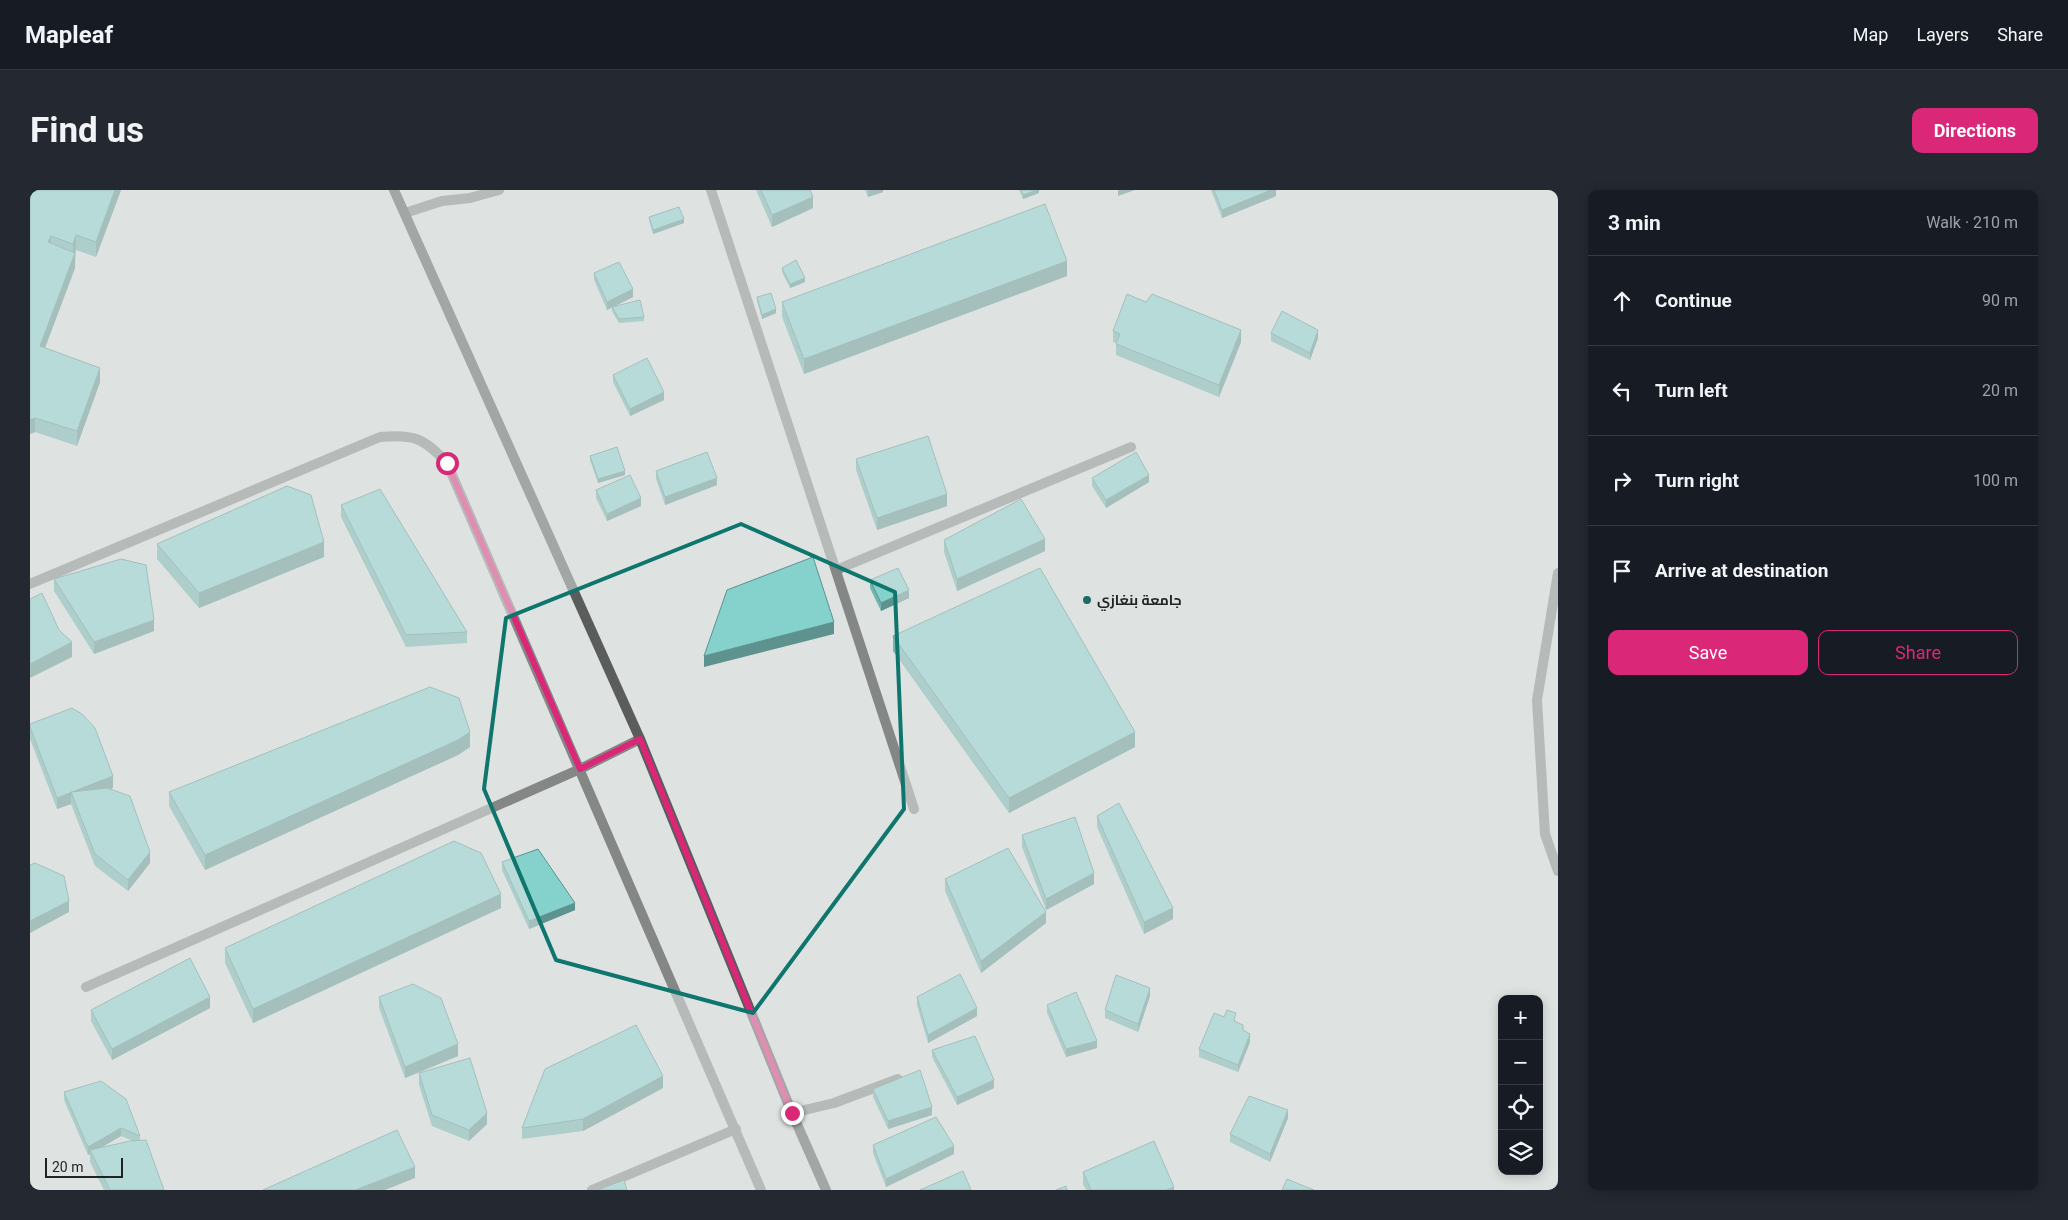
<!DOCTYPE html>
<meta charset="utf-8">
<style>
body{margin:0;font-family:Roboto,Cairo,sans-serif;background:#242831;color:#f1f3f6}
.controls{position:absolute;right:15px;bottom:15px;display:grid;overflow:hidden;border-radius:10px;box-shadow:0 2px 12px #0003}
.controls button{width:45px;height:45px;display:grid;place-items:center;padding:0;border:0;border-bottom:1px solid #363941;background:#171b24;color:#f1f3f6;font:25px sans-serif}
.scale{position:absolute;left:15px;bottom:12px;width:78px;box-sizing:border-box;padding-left:5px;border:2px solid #222424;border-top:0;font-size:14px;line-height:18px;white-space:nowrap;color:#222424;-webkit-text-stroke:4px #dee3e2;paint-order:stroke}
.stop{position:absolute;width:15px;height:15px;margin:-11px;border:4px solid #db2777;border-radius:50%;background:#fff}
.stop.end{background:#db2777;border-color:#fff;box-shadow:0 1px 5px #0008}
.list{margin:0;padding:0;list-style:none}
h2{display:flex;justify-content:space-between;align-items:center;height:65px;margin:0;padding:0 20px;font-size:21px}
h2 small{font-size:16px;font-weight:400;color:#9ea1a6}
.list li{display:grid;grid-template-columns:32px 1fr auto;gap:15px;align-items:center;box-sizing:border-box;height:90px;padding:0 20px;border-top:1px solid #363941}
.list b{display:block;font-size:19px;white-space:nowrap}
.list em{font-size:16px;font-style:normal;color:#9ea1a6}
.actions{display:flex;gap:10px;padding:15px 20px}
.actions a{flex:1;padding:11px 0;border:1px solid #db2777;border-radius:10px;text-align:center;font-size:18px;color:#db2777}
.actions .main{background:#db2777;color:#fff}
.icon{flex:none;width:28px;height:28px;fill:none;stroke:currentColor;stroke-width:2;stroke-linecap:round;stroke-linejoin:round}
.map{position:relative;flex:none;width:1528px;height:1000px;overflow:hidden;border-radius:10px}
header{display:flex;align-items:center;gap:30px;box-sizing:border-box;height:70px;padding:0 25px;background:#171b24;border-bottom:1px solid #363941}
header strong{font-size:24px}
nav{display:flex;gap:28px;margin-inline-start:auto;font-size:18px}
.intro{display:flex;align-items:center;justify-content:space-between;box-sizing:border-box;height:120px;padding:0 30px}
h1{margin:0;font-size:35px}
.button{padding:12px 22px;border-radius:10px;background:#db2777;color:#fff;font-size:18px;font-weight:700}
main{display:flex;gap:30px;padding:0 30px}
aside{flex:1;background:#171b24;border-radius:10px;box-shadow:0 2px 12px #0003}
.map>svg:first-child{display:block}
</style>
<header>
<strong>Mapleaf</strong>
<nav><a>Map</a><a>Layers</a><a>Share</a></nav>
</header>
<div class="intro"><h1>Find us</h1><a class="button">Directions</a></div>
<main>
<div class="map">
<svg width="1528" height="1000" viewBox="0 0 1528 1000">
<rect width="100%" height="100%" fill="#dee3e2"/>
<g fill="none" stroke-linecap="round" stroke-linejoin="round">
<path stroke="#858787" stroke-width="10" d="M1528 383 1507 510 1515 644 1528 681"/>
<path stroke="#858787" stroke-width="10" d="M681 0 884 619
M375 23 412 11 440 8 469 0
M806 380 1101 257
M0 394 350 247C384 244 394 248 417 273L731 1000
M56 797 550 579 610 549
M762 923 804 913 868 889
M562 1000 706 939"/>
<path stroke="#5a5d5c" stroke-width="10" d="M364 0 610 549 762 923 796 1000"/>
</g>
<path fill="#72b4af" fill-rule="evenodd" d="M0 0H91L66 67 46 60 45 64V78L15 158 70 192 47 256 5 242 0 244Z
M726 0H780L783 18 742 37Z
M835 0H853V2L838 7Z
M989 0H1009V3L993 9Z
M1181 0H1246V6L1192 28Z
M619 27 654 33 623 44 619 31Z
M752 78 775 92 760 98 752 82Z
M564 83 603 107 585 116 614 127V131L589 133 582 121V117L577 120 564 90Z
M1037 86 774 184 752 127V112Z
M727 107 746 123 732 129 727 111Z
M1083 141 1211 152 1189 207 1086 165V153L1083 152Z
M1241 143 1288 148 1280 170 1241 151Z
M583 185 634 210 600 226 583 192Z
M560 266 595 285 568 293 560 270Z
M826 269 917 316 847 340 826 280Z
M626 281 687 295 635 315 626 289Z
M1062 288 1119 292 1076 318 1062 296Z
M566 300 611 316 577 331 566 308Z
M311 315 437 442V453L376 457 311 327Z
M914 350 1015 361 927 401 914 362Z
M127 354 294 367 169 418 127 369Z
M24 389 124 441 64 464 24 401Z
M840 390 879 408 851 421 840 398Z
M863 446 1105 557 979 623 863 461Z
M0 534 83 598 79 599 120 673 98 701 65 676 41 614 27 619 0 549Z
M440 557 428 565 175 680 139 616V602Z
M1067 626 1143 729 1114 744 1067 637Z
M992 645 1064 694 1016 720 992 657Z
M472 672 545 720 499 739 472 680Z
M915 689 1016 733 951 783 915 701Z
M471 718 223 833 195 773V758Z
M1120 806 1108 842 1075 828V820Z
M349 807 428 866 375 888 349 818Z
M887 807 947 826 898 853 887 815Z
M1017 815 1067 858 1036 867 1017 823Z
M180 818 82 870 61 831V820Z
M1194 827 1206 831 1213 840 1220 852 1208 882 1169 867V859Z
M902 860 964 898 927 915 902 867Z
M389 883 457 934 439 951 402 936 389 895Z
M633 898 553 941 492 949V938Z
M843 899 902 925 858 939 843 907Z
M34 902 110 946V950L134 1000H74L60 972V964L58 965 34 910ZM91 946 103 951 71 958Z
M1258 928 1240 972 1200 952V944Z
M843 955 924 964 856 997 843 963Z
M1053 982 1144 1000H1056L1053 994Z"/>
<path fill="#5d928f" d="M85 0H91L66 67V52Z
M838 0H853V2L838 7Z
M1007 0H1009V3L993 9V5Z
M1088 0H1105L1088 6Z
M1241 0H1246V6L1192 28V20Z
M783 7V18L742 37V25Z
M654 29V33L623 44V40Z
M46 45 45 78 10 171V156L43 68V54Z
M21 46V61L18 52Z
M1037 71V86L774 184V169Z
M775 88V92L760 98V94Z
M603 99V107L577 120V112Z
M746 119V123L732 129V125Z
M1211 140V152L1189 207V195Z
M1288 140V148L1280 170V163Z
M70 178V192L47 256V241Z
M634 202V210L600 226V219Z
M5 228V242L0 244V230Z
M595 281V285L568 293V289Z
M1119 285V292L1076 318V310Z
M687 288V295L635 315V307Z
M917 304V316L847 340V328Z
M611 308V316L577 331V324Z
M1015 349V361L927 401V389Z
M294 352V367L169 418V403Z
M879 400V408L851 421V413Z
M124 430V441L64 464V452Z
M804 432V444L674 477V466Z
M42 452V467L0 488V474Z
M440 542V557L428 565 175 680V665Z
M1105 542V557L979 623V608Z
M83 586V598L45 612 41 602Z
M41 602V614L27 619V608Z
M120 662V673L98 701V690Z
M1064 683V694L1016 720V709Z
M471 704V718L223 833V819Z
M39 711V722L0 743V731Z
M545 713V720L499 739V731Z
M1143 718V729L1114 744V732Z
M1016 722V733L951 783V771Z
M1120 798V806L1108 842V834Z
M180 807V818L82 870V859Z
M947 818V826L898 853V845Z
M1220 844V852L1208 882V875Z
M1067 851V858L1036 867V859Z
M428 854V866L375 888V877Z
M633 886V898L553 941V929Z
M964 890V898L927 915V907Z
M902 917V925L858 939V931Z
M1258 920V928L1240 972V964Z
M457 923V934L439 951V940Z
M91 938V946L61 963 60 960V964L58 965V957Z
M924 956V964L856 997V989Z
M385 977V988L355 1000H325Z
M1144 997V1000H1136Z"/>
<path fill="#85d1cc" stroke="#5d928f" d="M0 0H85L66 52 46 45 43 54 21 46 18 52 45 63 10 156 70 178 47 241 5 228 0 230Z
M731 0H780L783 7 742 25Z
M991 0H1007L993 5Z
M1184 0H1241L1192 20Z
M1015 14 1037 71 774 169 752 112Z
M649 17 654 29 623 40 619 27Z
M766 70 775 88 760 94 752 78Z
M589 72 603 99 577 112 564 83Z
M741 103 746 119 732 125 727 107Z
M1097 104 1116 112 1122 104 1211 140 1189 195 1086 154 1090 144 1083 141Z
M610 110 614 127 589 129 582 117Z
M1252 121 1288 140 1280 163 1241 143Z
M617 168 634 202 600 219 583 185Z
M898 246 917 304 847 328 826 269Z
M587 257 595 281 568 289 560 266Z
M677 262 687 288 635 307 626 281Z
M1106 262 1119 285 1076 310 1062 288Z
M600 285 611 308 577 324 566 300Z
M257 296 281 305 294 352 169 403 127 354Z
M350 299 437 442 376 445 311 315Z
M991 309 1015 349 927 389 914 350Z
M783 367 804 432 674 466 697 400Z
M91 369 116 375 124 430 64 452 24 389Z
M868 378 879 400 851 413 840 390Z
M1010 378 1105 542 979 608 863 446Z
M12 403 29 440 42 452 0 474V409Z
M400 497 429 508 440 542 428 550 175 665 139 602Z
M42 518 52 524 65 538 83 586 27 608 0 537V534Z
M77 598 100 606 120 662 98 690 65 664 41 602Z
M1089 613 1143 718 1114 732 1067 626Z
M1045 627 1064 683 1016 709 992 645Z
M424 651 451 663 471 704 223 819 195 758Z
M978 658 1016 722 951 771 915 689Z
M508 659 545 713 499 731 472 672Z
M5 673 34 686 39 711 0 731V675Z
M160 768 180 807 82 859 61 820Z
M930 784 947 818 898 845 887 807Z
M1086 785 1120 798 1108 834 1075 820Z
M383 794 411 808 428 854 375 877 349 807Z
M1046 802 1067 851 1036 859 1017 815Z
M1197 820 1206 823 1204 831 1213 835V840L1220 844 1208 875 1169 859 1184 823 1194 827Z
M606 835 633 886 553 929 492 938 515 879Z
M945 846 964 890 927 907 902 860Z
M440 868 457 923 439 940 402 925 389 883Z
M890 880 902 917 858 931 843 899Z
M71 891 96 909 110 946 91 938 58 957 34 902Z
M1219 906 1258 920 1240 964 1200 944Z
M906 927 924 956 856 989 843 955Z
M367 940 385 977 325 1000H233Z
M116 950 134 1000H80L60 960 100 951Z
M1124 951 1144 997 1136 1000H1061L1053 982Z
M933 981 941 1000H890Z
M1257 989 1284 1000H1252Z
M594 990 597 1000H567Z
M1036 996 1037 1000H1026Z"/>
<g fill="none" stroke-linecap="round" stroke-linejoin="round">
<path stroke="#db2777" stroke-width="6" d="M417 273 550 579 610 549 762 923"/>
</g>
<path d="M0 0H1528V1000H0ZM711 334 865 402 874 619 723 823 526 770 454 599 476 428Z" fill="#dee3e2" fill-opacity=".55" fill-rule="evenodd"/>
<path fill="none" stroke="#0f766e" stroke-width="4" stroke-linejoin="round" d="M711 334 865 402 874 619 723 823 526 770 454 599 476 428Z"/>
<circle fill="#1e6a66" stroke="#dee3e2" stroke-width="2" cx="1057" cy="410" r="5"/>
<g text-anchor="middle" stroke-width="4" stroke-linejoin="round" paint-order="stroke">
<g font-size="14" font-weight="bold" fill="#222424" stroke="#dee3e2" text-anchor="start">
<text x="1067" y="415">جامعة بنغازي</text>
</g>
</g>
</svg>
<div class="controls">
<button>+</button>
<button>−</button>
<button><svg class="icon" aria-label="locate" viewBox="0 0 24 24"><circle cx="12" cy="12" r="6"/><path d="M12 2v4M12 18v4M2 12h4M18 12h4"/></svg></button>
<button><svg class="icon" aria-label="layers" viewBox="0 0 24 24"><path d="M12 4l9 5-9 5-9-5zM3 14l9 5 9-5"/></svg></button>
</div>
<div class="scale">20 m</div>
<div class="stop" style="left:417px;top:273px"></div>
<div class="stop end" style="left:762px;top:923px"></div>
</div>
<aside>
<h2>3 min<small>Walk · 210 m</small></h2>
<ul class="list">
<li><svg class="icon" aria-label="ahead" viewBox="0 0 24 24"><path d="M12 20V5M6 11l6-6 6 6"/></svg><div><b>Continue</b></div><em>90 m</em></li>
<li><svg class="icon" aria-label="left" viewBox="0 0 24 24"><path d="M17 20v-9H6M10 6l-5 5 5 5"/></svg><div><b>Turn left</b></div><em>20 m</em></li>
<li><svg class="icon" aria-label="right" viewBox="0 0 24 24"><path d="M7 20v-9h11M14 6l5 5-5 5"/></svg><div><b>Turn right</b></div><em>100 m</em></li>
<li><svg class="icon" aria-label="arrive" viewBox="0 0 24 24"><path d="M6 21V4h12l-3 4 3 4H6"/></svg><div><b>Arrive at destination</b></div></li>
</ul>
<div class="actions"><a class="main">Save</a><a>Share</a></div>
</aside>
</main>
